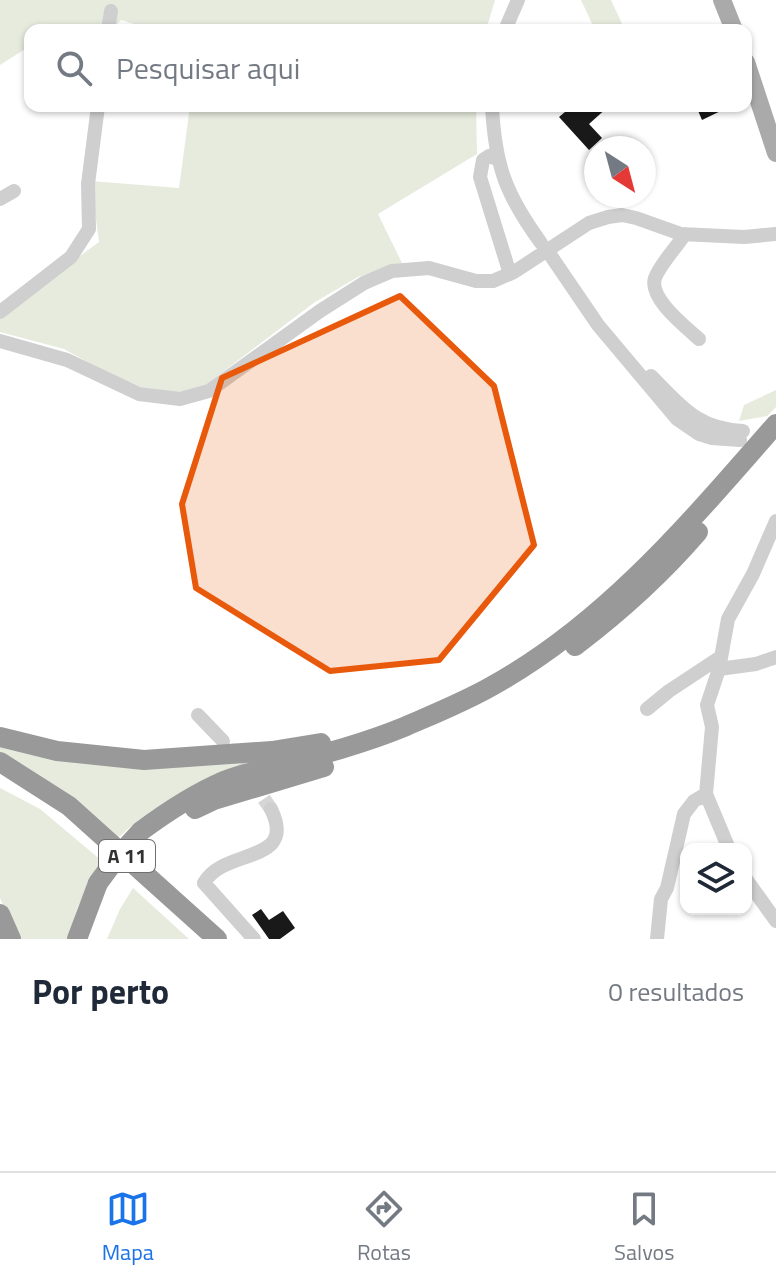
<!DOCTYPE html>
<html lang="pt">
<style>
body{margin:0;font-family:"Titillium Web",sans-serif;background:#f6f6f7;color:#1f2937}
.controls{position:absolute;right:24px;bottom:24px;display:grid;overflow:hidden;border-radius:16px;box-shadow:0 2px 6px #0004}
.controls button{width:72px;height:72px;display:grid;place-items:center;padding:0;border:0;border-bottom:2px solid #e0e1e3;background:#fff;color:#1f2937;font:40px sans-serif}
.compass{position:absolute;left:584px;top:136px;width:72px;height:72px;border-radius:50%;background:#fff;box-shadow:0 2px 6px #0004;rotate:144deg}
.list{margin:0;padding:0;list-style:none}
h2{display:flex;justify-content:space-between;align-items:center;height:104px;margin:0;padding:0 32px;font-size:34px}
h2 small{font-size:26px;font-weight:400;color:#747a83}
.icon{flex:none;width:44px;height:44px;fill:none;stroke:currentColor;stroke-width:2;stroke-linecap:round;stroke-linejoin:round}
.map{position:relative;flex:none;width:776px;height:939px;overflow:hidden}
.search{position:absolute;background:#fff;box-shadow:0 2px 6px #0004;left:24px;right:24px;top:24px;height:88px;display:flex;align-items:center;gap:20px;box-sizing:border-box;padding:0 28px;border-radius:16px;color:#747a83;font-size:30px}
.sheet{height:232px;background:#fff}
nav{display:flex;justify-content:space-around;align-items:center;box-sizing:border-box;height:112px;border-top:2px solid #e0e1e3;background:#fff;font-size:22px;color:#747a83}
nav a{display:grid;justify-items:center;gap:4px}
nav .on{color:#1a73e8}
.map>svg:first-child{display:block}
</style>
<div class="map">
<svg width="776" height="939" viewBox="0 0 776 939">
<rect width="100%" height="100%" fill="#fff"/>
<path fill="#e6ebde" d="M0 0H495L486 30H154L121 20 111 30H30V46L0 65Z
M581 0H611L625 30H595Z
M190 106H476L477 154 378 214 402 263 358 277 315 302 199 390 177 392 141 387 100 369 64 349 0 332V315L99 242 91 181 179 188Z
M776 390V407L767 416 739 421 744 405Z
M0 744 272 758C212 779 166 793 118 838L0 753Z
M0 788 40 809 102 861 78 906 68 939H18L0 898Z
M133 888 189 939H107L120 909Z"/>
<path fill="#191919" d="M572 106H609L589 124 602 138 589 150 559 117Z
M696 106H731L702 120Z
M261 909 269 920 283 911 295 928 280 939H269L252 915Z"/>
<g fill="none" stroke-linecap="round" stroke-linejoin="round">
<path stroke="#d6d6d6" stroke-width="14" stroke-dasharray="14 7" stroke-linecap="butt" d="M228 747 271 809"/>
<path stroke="#cfcfcf" stroke-width="14" d="M108 30 111 11
M505 30 518 0
M492 106C495 166 506 195 541 243
M497 159 489 156 483 160 480 177 510 274
M0 199 14 191
M685 234C676 248 661 263 655 278 648 298 686 327 699 339
M551 256 598 325 677 419 699 434 712 438 740 440
M0 312 71 257 89 229 88 184 98 106
M0 341 67 360 139 394 180 399 209 391 320 311 364 283 392 271 429 268 476 281H493L514 272 589 223 608 217 622 215 636 218 681 234 744 237 776 234
M651 376C681 406 697 429 743 431
M719 669 756 664 776 657
M647 709 669 691 719 658
M198 715 223 741
M729 849 706 794 712 727 707 705 719 669 728 619 753 574 776 521
M746 879 776 921
M254 939 204 883C224 847 298 865 271 809
M657 939 661 899 667 888 684 814 694 801 706 794"/>
<path stroke="#aaa" stroke-width="18" d="M722 0 734 30
M746 62 776 153"/>
<path stroke="#999" stroke-width="20" d="M575 646C620 612 661 575 698 532
M0 737 57 751 144 760 272 751 321 743
M0 762 69 806 217 939
M195 809 214 800 324 767
M141 831C168 811 194 794 224 781 243 773 264 770 283 765 324 754 365 743 404 727 434 714 464 702 492 686 606 623 691 521 776 424
M0 914 11 939
M77 939 98 883"/>
<path stroke="#999" stroke-width="20" d="M98 883 118 856 141 831"/>
</g>
<path fill="#e8590c" fill-opacity="0.2" stroke="#e8590c" stroke-width="6" stroke-linejoin="round" d="M400 296 494 386 534 545 439 660 330 671 196 588 182 504 222 378Z"/>
<g text-anchor="middle" stroke-width="8" stroke-linejoin="round" paint-order="stroke">
<rect fill="#fff" stroke="#707070" stroke-width="2" x="99" y="840" width="56" height="32" rx="6"/>
<g font-size="20" font-weight="bold" fill="#323232">
<text x="127" y="863">A 11</text>
</g>
</g>
</svg>
<div class="controls">
<button><svg class="icon" aria-label="layers" viewBox="0 0 24 24"><path d="M12 4l9 5-9 5-9-5zM3 14l9 5 9-5"/></svg></button>
</div>
<svg class="compass" viewBox="-18 -18 36 36"><path d="M0-13l5 13h-10z" fill="#e53935"/><path d="M0 13l5-13h-10z" fill="#747a83"/></svg>
<div class="search"><svg class="icon" aria-label="search" viewBox="0 0 24 24"><circle cx="10" cy="10" r="6"/><path d="M15 15l6 6"/></svg>Pesquisar aqui</div>
</div>
<section class="sheet">
<h2>Por perto<small>0 resultados</small></h2>
<ul class="list">
</ul>
</section>
<nav>
<a class="on"><svg class="icon" aria-label="map" viewBox="0 0 24 24"><path d="M3 6l6-2 6 2 6-2v14l-6 2-6-2-6 2zM9 4v14M15 6v14"/></svg>Mapa</a>
<a><svg class="icon" aria-label="directions" viewBox="0 0 24 24"><path d="M12 3l9 9-9 9-9-9zM9 14v-3h6M13 9l2 2-2 2"/></svg>Rotas</a>
<a><svg class="icon" aria-label="saved" viewBox="0 0 24 24"><path d="M7 4h10v16l-5-4-5 4z"/></svg>Salvos</a>
</nav>
